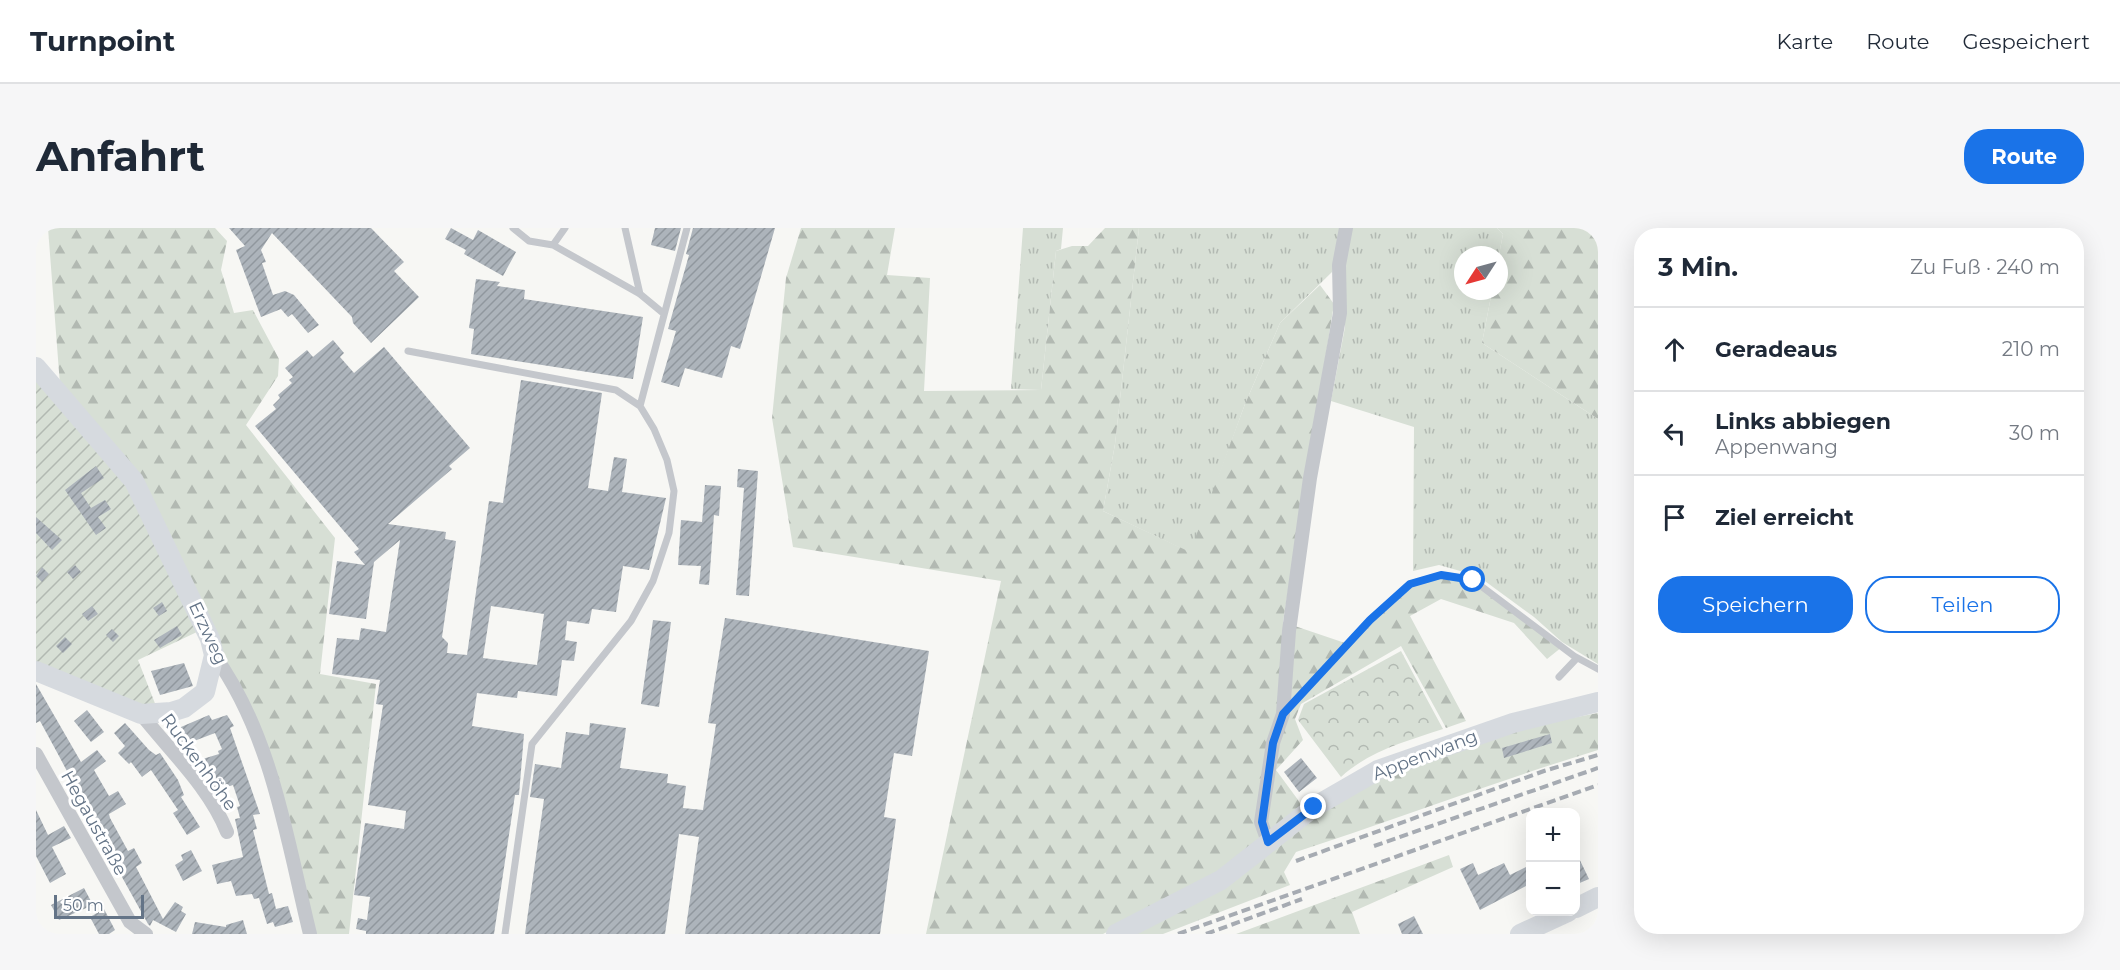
<!DOCTYPE html>
<html lang="de">
<meta charset="utf-8">
<style>
body{margin:0;font-family:Montserrat,sans-serif;background:#f6f6f7;color:#1f2937}
.controls{position:absolute;right:18px;bottom:18px;display:grid;overflow:hidden;border-radius:12px;box-shadow:0 6px 24px #0002}
.controls button{width:54px;height:54px;display:grid;place-items:center;padding:0;border:0;border-bottom:2px solid #e0e1e3;background:#fff;color:#1f2937;font:30px sans-serif}
.compass{position:absolute;left:1418px;top:18px;width:54px;height:54px;border-radius:50%;background:#fff;box-shadow:0 6px 24px #0002;rotate:234deg}
.scale{position:absolute;left:18px;bottom:15px;width:90px;box-sizing:border-box;padding-left:6px;border:3px solid #647487;border-top:0;font-size:16px;line-height:21px;white-space:nowrap;color:#647487;-webkit-text-stroke:4px #fff;paint-order:stroke}
.stop{position:absolute;width:18px;height:18px;margin:-14px;border:4px solid #1a73e8;border-radius:50%;background:#fff}
.stop.end{background:#1a73e8;border-color:#fff;box-shadow:0 2px 6px #0008}
.list{margin:0;padding:0;list-style:none}
h2{display:flex;justify-content:space-between;align-items:center;height:78px;margin:0;padding:0 24px;font-size:26px}
h2 small{font-size:20px;font-weight:400;color:#747a83}
.list li{display:grid;grid-template-columns:39px 1fr auto;gap:18px;align-items:center;box-sizing:border-box;height:84px;padding:0 24px;border-top:2px solid #e0e1e3}
.list b{display:block;font-size:22px;white-space:nowrap}
.list p{margin:0;font-size:20px;white-space:nowrap;color:#747a83}
.list em{font-size:20px;font-style:normal;color:#747a83}
.actions{display:flex;gap:12px;padding:18px 24px}
.actions a{flex:1;padding:14px 0;border:2px solid #1a73e8;border-radius:24px;text-align:center;font-size:21px;color:#1a73e8}
.actions .main{background:#1a73e8;color:#fff}
.icon{flex:none;width:33px;height:33px;fill:none;stroke:currentColor;stroke-width:2;stroke-linecap:round;stroke-linejoin:round}
.map{position:relative;flex:none;width:1562px;height:706px;overflow:hidden;border-radius:24px}
header{display:flex;align-items:center;gap:36px;box-sizing:border-box;height:84px;padding:0 30px;background:#fff;border-bottom:2px solid #e0e1e3}
header strong{font-size:28px}
nav{display:flex;gap:33px;margin-inline-start:auto;font-size:21px}
.intro{display:flex;align-items:center;justify-content:space-between;box-sizing:border-box;height:144px;padding:0 36px}
h1{margin:0;font-size:42px}
.button{padding:15px 27px;border-radius:24px;background:#1a73e8;color:#fff;font-size:21px;font-weight:700}
main{display:flex;gap:36px;padding:0 36px}
aside{flex:1;background:#fff;border-radius:24px;box-shadow:0 6px 24px #0002}
.map>svg:first-child{display:block}
</style>
<header>
<strong>Turnpoint</strong>
<nav><a>Karte</a><a>Route</a><a>Gespeichert</a></nav>
</header>
<div class="intro"><h1>Anfahrt</h1><a class="button">Route</a></div>
<main>
<div class="map">
<svg width="1562" height="706" viewBox="0 0 1562 706">
<defs>
<pattern id="grass-tufts" width="24" height="20" patternUnits="userSpaceOnUse" patternTransform="scale(1.5)"><rect width="24" height="20" fill="#d7dfd5"/><path d="M3 7l-1-3M5 7V3M7 7l1-3M15 17l-1-3M17 17v-4M19 17l1-3" fill="none" stroke="#b2b9b2"/></pattern>
<pattern id="forest-firs" width="22" height="20" patternUnits="userSpaceOnUse" patternTransform="scale(1.5)"><rect width="22" height="20" fill="#d7dfd5"/><path d="M5 1l3.5 6h-7zM16 11l3.5 6h-7z" fill="#b2b9b2"/></pattern>
<pattern id="park-crowns" width="20" height="18" patternUnits="userSpaceOnUse" patternTransform="scale(1.5)"><rect width="20" height="18" fill="#d7dfd5"/><path d="M2 6a3 3 0 1 1 6 0M12 15a3 3 0 1 1 6 0" fill="none" stroke="#b2b9b2"/></pattern>
<pattern id="garden-furrows" width="10" height="10" patternUnits="userSpaceOnUse" patternTransform="scale(1.5)"><rect width="10" height="10" fill="#d7dfd5"/><path d="M-1 1l2-2M0 10L10 0M9 11l2-2" fill="none" stroke="#b2b9b2"/></pattern>
<pattern id="building-hatch" width="6" height="6" patternUnits="userSpaceOnUse" patternTransform="scale(1.5)"><rect width="6" height="6" fill="#adb4bb"/><path d="M-1 1l2-2M0 6l6-6M5 7l2-2" fill="none" stroke="#90979e"/></pattern>
</defs>
<rect width="100%" height="100%" fill="#f7f7f4"/>
<path fill="url(#grass-tufts)" d="M987 0H1027L1025 21 1020 23 1005 162 975 161Z
M1103 0H1304L1296 44 1244 95 1209 176 1155 325 1067 283 1079 216Z
M1313 0H1461L1467 6 1463 27H1427V63H1456L1446 115 1562 191V436L1526 414 1498 389 1442 348 1403 337 1377 343 1378 199 1295 173 1309 99V40Z"/>
<path fill="url(#forest-firs)" d="M12 0H179L191 13 185 42 198 85 217 82 243 131 242 148 210 197 299 310 284 446 340 456 313 706H279L212 476 179 410 24 157Z
M765 0H859L851 47 894 50 888 163 1005 162 1020 23 1036 18H1052L1069 0H1103L1079 216 1067 283 1154 324 1209 176 1244 95 1284 57 1298 76 1247 394 1312 416 1374 356 1405 347 1437 352 1526 419 1511 431 1478 395 1405 371 1374 388 1430 493 1410 500 1365 418 1265 476 1259 491 1267 512 1240 542 1268 580 1183 646 1067 706H890L965 353 757 319 736 190 750 50Z
M1461 0H1562V191L1446 115 1456 63H1463V27L1467 6Z
M1562 485V522C1461 553 1361 591 1260 624L1248 644 1254 657 1127 706H1094L1346 546 1482 500Z
M1413 627 1417 639 1316 684 1324 706H1200Z"/>
<path fill="url(#park-crowns)" d="M1365 423 1407 501C1371 513 1333 523 1305 549L1262 492 1268 476Z"/>
<path fill="url(#garden-furrows)" d="M0 151 94 254 163 403 102 432 120 478 78 472 0 441Z"/>
<path fill="url(#building-hatch)" fill-rule="evenodd" d="M193 0H335L368 34 358 43 383 69 335 115 317 95 316 89 236 5 225 22 230 34 226 35 237 67 249 63 258 67 283 97 272 105 256 86 252 89 245 81 225 89 200 22 209 18Z
M415 0 437 12 442 2 480 24 467 48 428 26 430 22 409 11Z
M619 0H645L639 23 615 17Z
M657 0H739L704 121 695 118 686 150 649 140 643 159 625 154 640 103 632 101 653 27 650 26Z
M440 51 464 54 461 58 489 62 488 71 607 89 597 151 435 126 438 101 433 100Z
M297 112 308 125 304 129 318 145 348 119 434 220 413 238 416 241 352 296 410 304 409 311 420 313 406 409 412 415 411 425 431 427 453 273 467 275 485 152 566 165 552 260 572 263 578 229 591 231 586 264 630 270 613 342 587 338 580 384 556 381 553 396 531 393 529 412 541 414 538 433 526 432 521 468 482 463 481 470 441 465 436 498 488 506 483 567H479L458 706H330V703L320 701 322 690 331 692 334 669 318 667 329 595 368 601 370 583 332 577 347 477 340 476 344 452 296 446 301 410 323 412 325 400 350 404 364 312 338 334 330 391 293 386 301 333 329 337 318 324 323 321 219 198 240 181 237 177 244 170 242 167 256 155 253 152 257 149 249 140 271 122 277 129ZM455 378 508 386 501 437 447 430Z
M60 238 68 250 45 265 55 280 69 272 75 281 62 289 70 300 60 307 29 262Z
M702 241 722 243 713 368 700 367 708 260 701 259Z
M669 257 685 258 683 288 678 287 673 357 663 356 665 338 642 337 645 292 666 294Z
M0 289 26 312 16 322 0 305Z
M39 337 45 344 37 351 31 344Z
M6 339 13 346 6 354 0 348Z
M126 374 131 383 123 388 117 380Z
M56 378 62 386 52 393 46 386Z
M689 390 893 423 876 528 858 525 848 589 860 591 844 706H649L663 609 643 606 629 706H489L508 571 494 569 499 536 525 540 530 504 553 507 554 495 590 500 584 540 632 546 631 555 650 558 647 580 667 582 680 496 672 495Z
M617 392 635 394 623 479 605 476Z
M141 398 146 407 124 420 118 412Z
M76 401 83 408 77 414 70 407Z
M29 409 36 416 27 425 20 418Z
M148 435 157 458 124 467 115 443Z
M0 456 45 534 61 522 70 533 58 542 73 568 82 563 90 576 73 586 74 590 92 623 98 620 106 635 100 639 127 691 139 674 147 679 145 683 150 686 140 704 117 692 114 698 112 696 30 548 33 547 23 528 4 493 0 495Z
M51 482 68 504 55 514 38 493Z
M173 487 176 492 191 487 198 498 194 500 224 586 217 587 221 601 217 602 233 666 236 665 240 681 252 678 257 694 239 699 237 694 231 696 223 670 218 671 216 666 200 668 195 653 181 656 176 637 207 629 199 591 204 590 201 579 204 578 197 557 179 563 162 540 160 533 183 526 182 523 186 521 179 505 145 518 140 505 146 502 145 499Z
M89 495 113 522 120 527 124 525 142 552 148 567 145 569 164 599 151 607 137 585 142 582 115 542 106 549 95 534 93 536 82 525 89 518 78 505Z
M1514 506 1516 515 1468 530 1466 520Z
M1265 530 1281 550 1263 564 1248 544Z
M0 582 12 607 28 598 35 610 16 619 30 646 14 655 0 628Z
M155 622 166 643 147 653 139 637 147 632 145 627Z
M1539 622 1553 651 1539 657Z
M1437 635 1442 647 1468 635 1474 647 1494 637V656L1444 682 1424 641Z
M48 660 57 677 23 692 15 677Z
M68 681 79 702 73 706H63L54 689Z
M1378 688 1387 706H1366L1362 696Z
M207 692 211 706H156L159 694 190 699V697Z"/>
<g fill="none" stroke-linecap="round" stroke-linejoin="round">
<path stroke="#c4c7cc" stroke-width="7" d="M477 0 493 13 517 17
M529 0 517 17 604 66 627 85
M589 0 604 66
M372 123 580 162 604 178 618 201 631 232 638 263 633 305 617 353 595 393 496 516 469 706
M604 178 651 0
M1523 449 1541 430
M1250 483 1334 392 1374 356 1405 347 1437 352 1538 428 1562 441"/>
<path stroke="#c4c7cc" stroke-width="14" d="M178 427C236 507 251 612 274 706
M105 486C134 523 174 560 191 604
M0 526 94 694 110 706
M1232 614 1225 594 1237 515 1247 486 1253 403 1274 250 1304 85 1303 37 1310 0"/>
<path stroke="#d6dadf" stroke-width="20" d="M0 139 98 253 174 411 178 427 169 464 148 480 135 484 105 486 0 443
M1540 680 1562 669
M1080 706 1185 652 1278 579 1342 542 1477 495 1562 474
M1484 706 1532 684"/>
<path stroke="#a6abb2" stroke-width="4" stroke-dasharray="9 4.5" stroke-linecap="butt" d="M1338 618 1562 540
M1260 633 1508 543 1562 527
M1142 706 1562 557
M1170 706 1266 671"/>
</g>
<g fill="none" stroke-linecap="round" stroke-linejoin="round">
<path stroke="#1a73e8" stroke-width="8" d="M1278 579 1232 614 1226 594 1237 515 1247 486 1334 392 1374 356 1405 347 1437 352"/>
</g>
<g text-anchor="middle" stroke-width="6" stroke-linejoin="round" paint-order="stroke">
<g font-size="18" fill="#647487" stroke="#fff">
<text transform="translate(172 405) rotate(65)" y="6">Erzweg</text>
<text transform="translate(1389 527) rotate(-21)" y="6">Appenwang</text>
<text transform="translate(163 534) rotate(54)" y="6">Ruckenhöhe</text>
<text transform="translate(58 595) rotate(61)" y="6">Hegaustraße</text>
</g>
</g>
</svg>
<div class="controls">
<button>+</button>
<button>−</button>
</div>
<svg class="compass" viewBox="-18 -18 36 36"><path d="M0-13l5 13h-10z" fill="#e53935"/><path d="M0 13l5-13h-10z" fill="#747a83"/></svg>
<div class="scale">50 m</div>
<div class="stop" style="left:1437px;top:352px"></div>
<div class="stop end" style="left:1278px;top:579px"></div>
</div>
<aside>
<h2>3 Min.<small>Zu Fuß · 240 m</small></h2>
<ul class="list">
<li><svg class="icon" aria-label="ahead" viewBox="0 0 24 24"><path d="M12 20V5M6 11l6-6 6 6"/></svg><div><b>Geradeaus</b></div><em>210 m</em></li>
<li><svg class="icon" aria-label="left" viewBox="0 0 24 24"><path d="M17 20v-9H6M10 6l-5 5 5 5"/></svg><div><b>Links abbiegen</b><p>Appenwang</p></div><em>30 m</em></li>
<li><svg class="icon" aria-label="arrive" viewBox="0 0 24 24"><path d="M6 21V4h12l-3 4 3 4H6"/></svg><div><b>Ziel erreicht</b></div></li>
</ul>
<div class="actions"><a class="main">Speichern</a><a>Teilen</a></div>
</aside>
</main>
